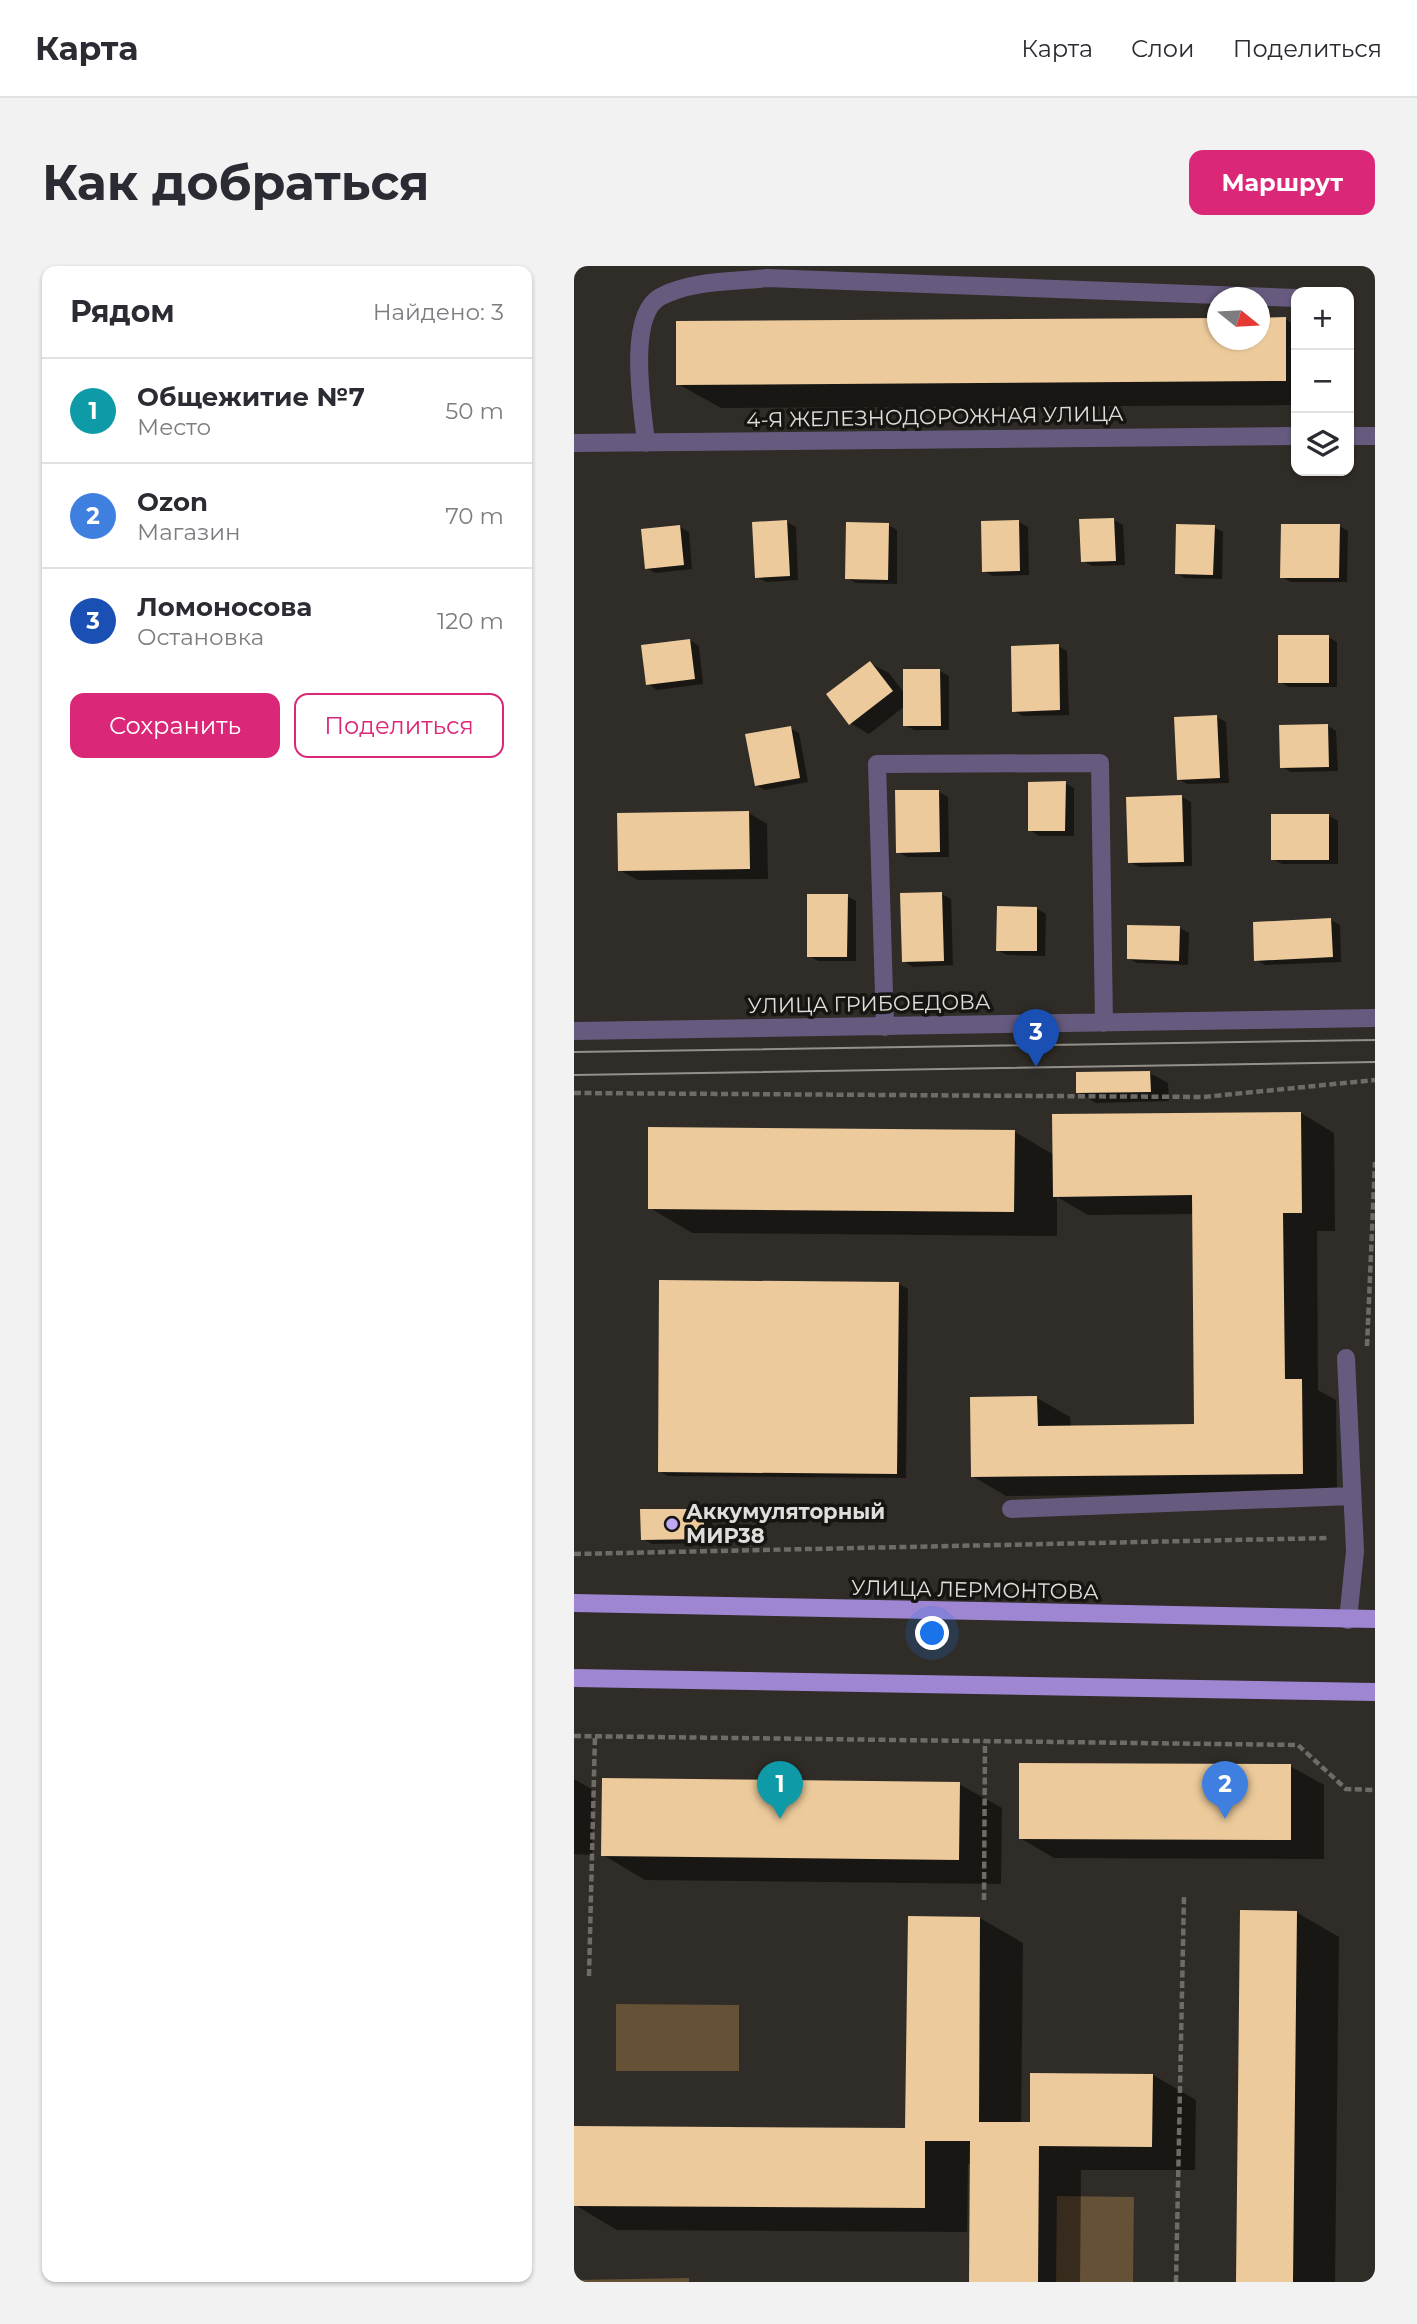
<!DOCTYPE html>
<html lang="ru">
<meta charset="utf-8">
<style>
body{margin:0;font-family:Montserrat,sans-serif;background:#f2f2f3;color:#2b2b33}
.controls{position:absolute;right:21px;top:21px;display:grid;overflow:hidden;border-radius:14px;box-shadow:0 2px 5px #0004}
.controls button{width:63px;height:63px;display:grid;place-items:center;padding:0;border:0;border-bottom:2px solid #e1e1e2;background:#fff;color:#2b2b33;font:35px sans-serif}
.compass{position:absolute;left:633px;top:21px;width:63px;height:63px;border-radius:50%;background:#fff;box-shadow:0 2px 5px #0004;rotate:108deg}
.you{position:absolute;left:359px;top:1368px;width:24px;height:24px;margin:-18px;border:5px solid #fff;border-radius:50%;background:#1a73e8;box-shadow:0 0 0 10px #1a73e833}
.badge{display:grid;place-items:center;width:46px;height:46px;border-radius:50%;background:#db2777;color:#fff;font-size:23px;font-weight:700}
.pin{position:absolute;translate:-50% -58px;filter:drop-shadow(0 2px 4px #0008)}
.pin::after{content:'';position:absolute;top:37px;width:24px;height:21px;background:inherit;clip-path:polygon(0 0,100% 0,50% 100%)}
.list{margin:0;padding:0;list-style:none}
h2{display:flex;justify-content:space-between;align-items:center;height:91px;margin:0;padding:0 28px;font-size:30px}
h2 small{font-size:23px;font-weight:400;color:#7c7c81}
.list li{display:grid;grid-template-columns:46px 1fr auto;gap:21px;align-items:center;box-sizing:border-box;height:105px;padding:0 28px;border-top:2px solid #e1e1e2}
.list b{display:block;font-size:26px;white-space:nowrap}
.list p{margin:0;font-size:23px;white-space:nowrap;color:#7c7c81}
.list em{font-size:23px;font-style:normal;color:#7c7c81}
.actions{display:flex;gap:14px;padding:21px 28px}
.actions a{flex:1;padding:16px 0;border:2px solid #db2777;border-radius:14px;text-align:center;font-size:24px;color:#db2777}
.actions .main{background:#db2777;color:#fff}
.icon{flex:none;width:38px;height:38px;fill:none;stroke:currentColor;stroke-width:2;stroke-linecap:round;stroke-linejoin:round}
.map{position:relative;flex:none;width:801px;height:2016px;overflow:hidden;border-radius:14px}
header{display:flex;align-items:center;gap:42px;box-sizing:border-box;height:98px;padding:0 35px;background:#fff;border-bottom:2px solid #e1e1e2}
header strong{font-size:33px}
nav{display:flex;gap:38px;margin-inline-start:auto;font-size:24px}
.intro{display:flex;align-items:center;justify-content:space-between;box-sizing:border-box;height:168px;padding:0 42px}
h1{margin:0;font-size:49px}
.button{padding:18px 32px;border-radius:14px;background:#db2777;color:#fff;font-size:24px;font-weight:700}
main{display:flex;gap:42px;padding:0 42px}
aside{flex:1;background:#fff;border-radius:14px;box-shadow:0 2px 5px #0004}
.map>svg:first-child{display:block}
</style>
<header>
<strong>Карта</strong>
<nav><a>Карта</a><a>Слои</a><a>Поделиться</a></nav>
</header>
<div class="intro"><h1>Как добраться</h1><a class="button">Маршрут</a></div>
<main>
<aside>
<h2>Рядом<small>Найдено: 3</small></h2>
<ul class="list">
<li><span class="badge" style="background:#0f9aa8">1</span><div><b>Общежитие №7</b><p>Место</p></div><em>50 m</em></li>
<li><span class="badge" style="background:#3f7fe0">2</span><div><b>Ozon</b><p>Магазин</p></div><em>70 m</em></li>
<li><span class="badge" style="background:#1a4fb4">3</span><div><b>Ломоносова</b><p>Остановка</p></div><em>120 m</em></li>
</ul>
<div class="actions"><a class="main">Сохранить</a><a>Поделиться</a></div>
</aside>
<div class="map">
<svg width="801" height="2016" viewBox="0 0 801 2016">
<rect width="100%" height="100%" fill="#302c27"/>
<path fill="#655136" d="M42 1738 165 1739V1805H42Z
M483 1930 560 1931 559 2016H482Z
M115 2012V2016H0V2014Z"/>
<path fill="#0007" d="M711 53 722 60V139L147 142 104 118V57L643 54V74H685Z
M540 254 549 259 551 299 518 300 509 295Z
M213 256 222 261 224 314 192 316 183 311Z
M445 256 454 261 455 309 419 310 410 305Z
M314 259 323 264V318L282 317 273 312Z
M765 260 774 265 773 316H717L708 311Z
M106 261 115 266 118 303 81 307 72 302Z
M640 261 649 266 648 313 611 312 602 307Z
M754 371 763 376V421H715L706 416Z
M116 374 125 380 129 418 83 424 74 418Z
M484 380 493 385 495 449 449 450 440 445Z
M296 397 315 407 331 428 366 405 375 410V464H340L331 459V440L295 468 276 457Z
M643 451 652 456 655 517 613 518 604 513Z
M753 459 762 465 764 505 717 506 708 501Z
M216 462 225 467 234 516 191 524 182 519Z
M491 517 500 522V570H465L456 564Z
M365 526 374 531 375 591H333L324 586Z
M608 531 617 536 618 600 565 601 556 596Z
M175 547 193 558 194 613 64 614 45 604Z
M755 550 764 555V598H708L699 593Z
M368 628 377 633 379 699 339 701 330 695Z
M273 630 282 635V695H244L235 690Z
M463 643 472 648 471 690 433 689 424 684Z
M757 654 766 659 767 696 691 699 682 694Z
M606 662 615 667 614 699 563 697 554 692Z
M576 807 594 817 595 835 522 837 504 826Z
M727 847 760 867 761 965H743L744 1124 762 1134 763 1226 432 1230 398 1210 463 1132 496 1151 497 1161 622 1160 620 948 514 949 483 931V970L118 967 76 942 441 866 480 889Z
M325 1018 334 1023 332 1212 94 1210 85 1205Z
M129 1244 138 1249V1277L78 1278 69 1273Z
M716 1500 750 1519V1593L480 1592 446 1572Z
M0 1513 19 1524 18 1589 0 1588Z
M385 1518 428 1542 427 1618 71 1614 29 1589Z
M722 1646 765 1671 761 2016H664Z
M335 1652H406L449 1677 447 1858H458L579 1809 622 1834 621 1904H507L506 2016H397L398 1898H394L393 1966 43 1964 1 1939 333 1864Z"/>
<path fill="#ecca9b" d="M712 51V115L102 119V55L643 52V74H685V52Z
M540 252 542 295 507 296 505 253Z
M213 254 216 310 181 312 178 256Z
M445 254 446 305 408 306 407 255Z
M272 256 315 257 314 314 271 313Z
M602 258 641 259 639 309 601 308Z
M707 258H766L765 312H706Z
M106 259 110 299 71 303 67 263Z
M704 369H755V417H704Z
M116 373 121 413 72 419 67 379Z
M485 378 486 444 438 446 437 380Z
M296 395 319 425 275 459 252 428Z
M329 403H366L367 460H329Z
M643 449 646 512 603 514 600 451Z
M754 458 755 501 706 502 705 459Z
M217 460 226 512 181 520 171 468Z
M492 515 491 565H454V516Z
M321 524H365L366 586 322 587Z
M608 529 610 596 554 597 552 531Z
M175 545 176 603 44 605 43 547Z
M697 548H755V594H697Z
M368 626 370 695 328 696 326 627Z
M233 628H274L273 691H233Z
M423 640 463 641V685H422Z
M757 652 759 691 680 695 679 656Z
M553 659 606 660 605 695 553 693Z
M576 805 577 826 502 827V806Z
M727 846 728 947H709L711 1113H728L729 1208 397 1211 396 1131 463 1130 464 1160 620 1158 618 929 479 931 478 848Z
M74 861 441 864 440 946 74 943Z
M85 1014 325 1016 323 1208 84 1206Z
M66 1243H130V1273L67 1274Z
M445 1497 717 1498V1574L445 1573Z
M28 1512 386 1516 385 1594 27 1590Z
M666 1644 723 1645 719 2016H662Z
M334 1650 406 1651 405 1856H456V1807L579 1808 578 1881 465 1880 464 2016H395L396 1875H351V1942L0 1940V1860L331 1862Z"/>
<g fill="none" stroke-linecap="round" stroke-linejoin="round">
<path stroke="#6f6c67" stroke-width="4.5" stroke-dasharray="7 3.5" stroke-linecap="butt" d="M0 827 629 831 801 814
M793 1080 801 896
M0 1288 755 1272
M0 1470 724 1479 772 1523 801 1524
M410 1634 411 1475
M15 1710 21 1470
M602 2016 610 1631"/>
<path stroke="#665b7f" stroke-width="18" d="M775 170H801
M0 177 722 170
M72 177C69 145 52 50 86 31 117 14 159 16 193 12L722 32
M311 761 303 498 526 497 530 757
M0 765 801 752
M772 1092 781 1285 774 1354
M437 1243 778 1230"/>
<path stroke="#9f86d2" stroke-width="18" d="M0 1337 801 1353
M0 1412 801 1426"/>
<path stroke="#94918c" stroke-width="2" d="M0 786 801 774
M0 809 801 796"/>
</g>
<circle fill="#c1a8f3" stroke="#161512" stroke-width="2.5" cx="98" cy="1258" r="7"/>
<g text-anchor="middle" stroke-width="7" stroke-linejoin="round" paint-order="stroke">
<g font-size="21" fill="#e0deda" stroke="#161512">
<text transform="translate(361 151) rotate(-1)" y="7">4-Я ЖЕЛЕЗНОДОРОЖНАЯ УЛИЦА</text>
<text transform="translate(295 738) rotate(-1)" y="7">УЛИЦА ГРИБОЕДОВА</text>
<text transform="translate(401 1324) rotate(1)" y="7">УЛИЦА ЛЕРМОНТОВА</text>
</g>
<g font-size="21" font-weight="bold" fill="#e0deda" stroke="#161512" text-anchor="start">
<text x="112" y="1253">Аккумуляторный<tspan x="112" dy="24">МИР38</tspan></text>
</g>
</g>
</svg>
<div class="controls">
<button>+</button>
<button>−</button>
<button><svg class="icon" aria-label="layers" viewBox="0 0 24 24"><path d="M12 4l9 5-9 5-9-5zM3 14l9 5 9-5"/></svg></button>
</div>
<svg class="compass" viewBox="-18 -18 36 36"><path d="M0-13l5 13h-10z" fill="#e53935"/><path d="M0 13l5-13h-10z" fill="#7c7c81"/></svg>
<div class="you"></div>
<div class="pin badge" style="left:206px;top:1553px;background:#0f9aa8">1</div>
<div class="pin badge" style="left:651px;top:1553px;background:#3f7fe0">2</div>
<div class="pin badge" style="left:462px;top:801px;background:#1a4fb4">3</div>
</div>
</main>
